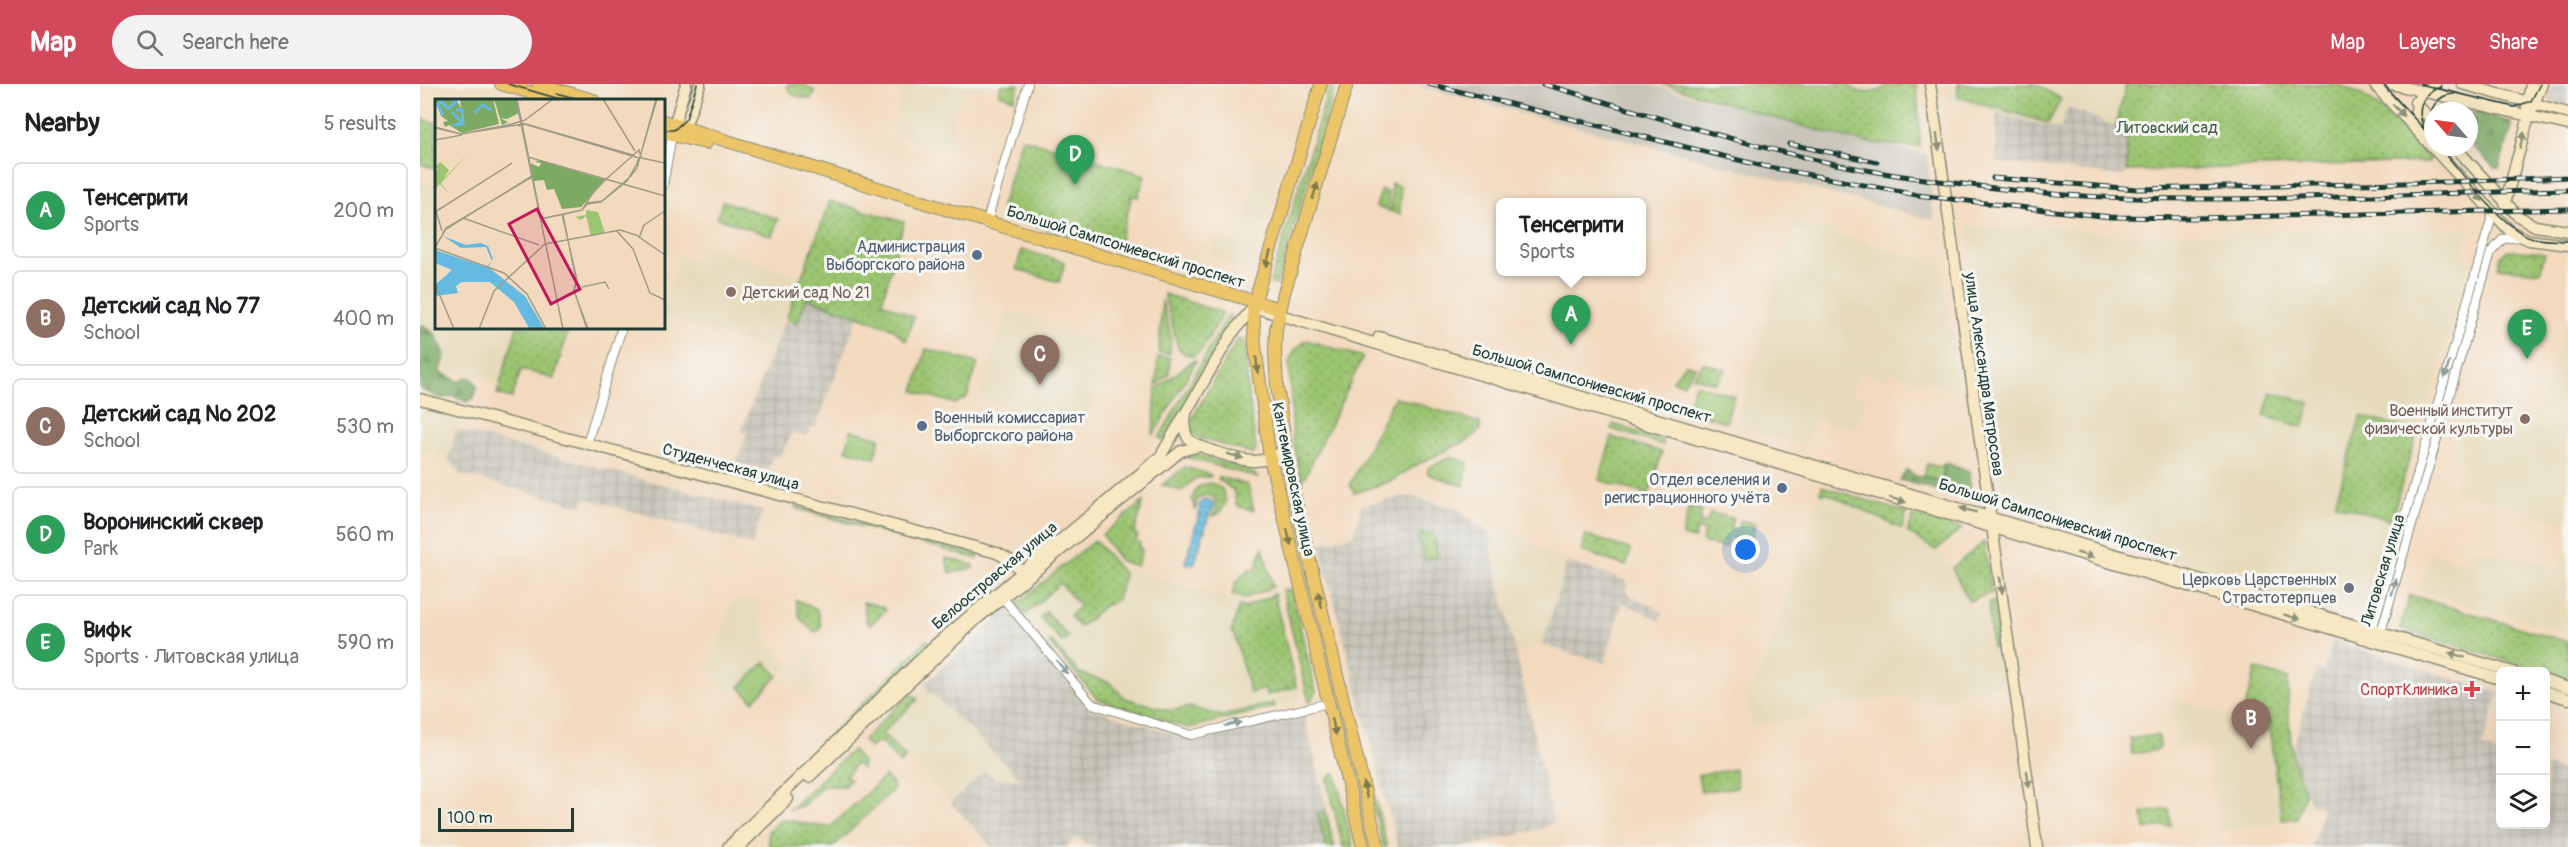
<!DOCTYPE html>
<meta charset="utf-8">
<style>
body{margin:0;font-family:Pangolin,sans-serif;background:#f2f2f2;color:#202124}
.controls{position:absolute;right:18px;bottom:18px;display:grid;overflow:hidden;border-radius:9px;box-shadow:0 6px 24px #0002}
.controls button{width:54px;height:54px;display:grid;place-items:center;padding:0;border:0;border-bottom:2px solid #e0e0e0;background:#fff;color:#202124;font:30px sans-serif}
.compass{position:absolute;left:2004px;top:18px;width:54px;height:54px;border-radius:50%;background:#fff;box-shadow:0 6px 24px #0002;rotate:298deg}
.scale{position:absolute;left:18px;bottom:15px;width:136px;box-sizing:border-box;padding-left:6px;border:3px solid #1f3d34;border-top:0;font-size:16px;line-height:21px;white-space:nowrap;color:#1f3d34;-webkit-text-stroke:4px #f6f6f2;paint-order:stroke}
.you{position:absolute;left:1326px;top:466px;width:21px;height:21px;margin:-15px;border:4px solid #fff;border-radius:50%;background:#1a73e8;box-shadow:0 0 0 9px #1a73e833}
.badge{display:grid;place-items:center;width:39px;height:39px;border-radius:50%;background:#d1495b;color:#fff;font-size:20px;font-weight:700}
.pin{position:absolute;translate:-50% -50px;filter:drop-shadow(0 2px 3px #0008)}
.pin::after{content:'';position:absolute;top:32px;width:21px;height:18px;background:inherit;clip-path:polygon(0 0,100% 0,50% 100%)}
.popup{position:absolute;left:1076px;top:114px;width:150px;height:78px;box-sizing:border-box;display:grid;place-content:center;border-radius:9px;background:#fff;filter:drop-shadow(0 2px 4px #0005);font-size:20px;white-space:nowrap;color:#757577}
.popup b{font-size:22px;color:#202124}
.popup::after{content:'';position:absolute;left:50%;top:100%;margin-left:-12px;border:12px solid transparent;border-top-color:#fff}
.list{margin:0;padding:0;list-style:none}
h2{display:flex;justify-content:space-between;align-items:center;height:78px;margin:0;padding:0 24px;font-size:26px}
h2 small{font-size:20px;font-weight:400;color:#757577}
.list li{display:grid;grid-template-columns:39px 1fr auto;gap:18px;align-items:center;box-sizing:border-box;height:96px;margin:0 12px 12px;padding:0 12px;border:2px solid #e0e0e0;border-radius:9px}
.list b{display:block;font-size:22px;white-space:nowrap}
.list p{margin:0;font-size:20px;white-space:nowrap;color:#757577}
.list em{font-size:20px;font-style:normal;color:#757577}
.icon{flex:none;width:33px;height:33px;fill:none;stroke:currentColor;stroke-width:2;stroke-linecap:round;stroke-linejoin:round}
.map{position:relative;flex:none;width:2148px;height:763px;overflow:hidden}
header{display:flex;align-items:center;gap:36px;box-sizing:border-box;height:84px;padding:0 30px;background:#d1495b;color:#fff}
header strong{font-size:28px}
nav{display:flex;gap:33px;margin-inline-start:auto;font-size:21px}
.search{width:420px;height:54px;background:#f2f2f2;display:flex;align-items:center;gap:15px;box-sizing:border-box;padding:0 21px;border-radius:33px;color:#757577;font-size:22px}
main{display:flex}
aside{flex:1;background:#fff}
.map>svg:first-child{display:block}
</style>
<header>
<strong>Map</strong>
<div class="search"><svg class="icon" aria-label="search" viewBox="0 0 24 24"><circle cx="10" cy="10" r="6"/><path d="M15 15l6 6"/></svg>Search here</div>
<nav><a>Map</a><a>Layers</a><a>Share</a></nav>
</header>
<main>
<aside>
<h2>Nearby<small>5 results</small></h2>
<ul class="list">
<li><span class="badge" style="background:#2e9e5b">A</span><div><b>Тенсегрити</b><p>Sports</p></div><em>200 m</em></li>
<li><span class="badge" style="background:#8d6e63">B</span><div><b>Детский сад № 77</b><p>School</p></div><em>400 m</em></li>
<li><span class="badge" style="background:#8d6e63">C</span><div><b>Детский сад № 202</b><p>School</p></div><em>530 m</em></li>
<li><span class="badge" style="background:#2e9e5b">D</span><div><b>Воронинский сквер</b><p>Park</p></div><em>560 m</em></li>
<li><span class="badge" style="background:#2e9e5b">E</span><div><b>Вифк</b><p>Sports · Литовская улица</p></div><em>590 m</em></li>
</ul>
</aside>
<div class="map">
<svg width="2148" height="763" viewBox="0 0 2148 763">
<defs>
<pattern id="industrial-grid" width="8" height="8" patternUnits="userSpaceOnUse" patternTransform="scale(1.5)"><rect width="8" height="8" fill="#c8c4b8"/><path d="M0 4h8M4 0v8" fill="none" stroke="#aba99f"/></pattern>
<pattern id="green-dots" width="8" height="8" patternUnits="userSpaceOnUse" patternTransform="scale(1.5)"><rect width="8" height="8" fill="#9bc571"/><path d="M2 2h.1M6 6h.1" fill="none" stroke="#7ea15e" stroke-width="1.8" stroke-linecap="round"/></pattern>
<pattern id="forest-firs" width="22" height="20" patternUnits="userSpaceOnUse" patternTransform="scale(1.5)"><rect width="22" height="20" fill="#7caa63"/><path d="M5 1l3.5 6h-7zM16 11l3.5 6h-7z" fill="#658c52"/></pattern>
<pattern id="water-rules" width="6" height="5" patternUnits="userSpaceOnUse" patternTransform="scale(1.5)"><rect width="6" height="5" fill="#64bae0"/><path d="M0 2.5h6" fill="none" stroke="#5298b6"/></pattern>
</defs>
<rect width="100%" height="100%" fill="#f6f6f2"/>
<filter id="ink" filterUnits="userSpaceOnUse"><feTurbulence type="fractalNoise" baseFrequency=".0167" numOctaves="2"/><feDisplacementMap in="SourceGraphic" scale="12" xChannelSelector="R" yChannelSelector="G"/><feConvolveMatrix kernelMatrix="1 2 1 2 8 2 1 2 1" color-interpolation-filters="sRGB"/></filter>
<filter id="wash" filterUnits="userSpaceOnUse"><feTurbulence type="fractalNoise" baseFrequency=".008" numOctaves="4" result="noise"/><feDisplacementMap in="SourceGraphic" scale="24" xChannelSelector="R" yChannelSelector="G"/><feGaussianBlur stdDeviation="1.35" result="paint"/><feColorMatrix in="noise" values="0 0 0 0 0 0 0 0 0 0 0 0 0 0 0 0 0 1.4 0 .05"/><feComposite in="paint" operator="in"/></filter>
<g filter="url(#wash)">
<rect width="100%" height="100%" fill="#f3dabe"/>
<path fill="#e6daba" d="M486 0H568L561 8 548 4 544 18 536 16 531 34 534 36 529 65 472 49Z
M1427 0H1469L1459 7 1448 9 1437 7Z
M1527 0H1706L1696 43 1648 23 1640 45 1528 17Z
M838 76 860 82 831 187 808 181 809 177 792 172 797 152 811 156 810 159 813 160 815 155 819 156 836 96 832 95Z
M0 98 16 102V243H97L80 300 25 284 20 302 0 296Z
M1374 136 1522 181 1539 308 1469 287 1466 296 1439 288 1432 310 1446 314 1436 345 1393 335 1385 362 1315 342Z
M1599 139 1697 151 2048 145 2042 175 2051 177 1946 530 1939 533 1584 424 1547 141 1598 147Z
M282 161 380 191 350 265 243 232 259 170 277 175Z
M590 227 616 235 615 240 652 249V252L660 254 661 251 681 257 675 323 623 363 603 341 604 329 560 314 585 229Z
M2148 233V439L2033 407 2043 376 2030 371 2043 331 2061 337 2067 317 2118 332Z
M0 322 40 332 29 375 3 365 0 375Z
M1405 408 1482 445 1516 466 1532 484 1549 517 1545 518 1546 525 1568 518 1572 563 1580 562 1585 602 1542 609 1518 618 1482 612 1398 624V633L1331 641 1328 613 1351 561 1400 409 1404 410Z
M1084 443 1131 471 1147 478 1122 561 1097 570 1070 461Z
M675 452 699 482 825 520 856 508 881 616 768 646 677 616 592 520Z
M2148 456V549L1999 507 2011 469 2050 481 2055 464 2093 475 2094 472 2140 484Z
M313 514 323 517 336 514 347 558 372 584 388 570 391 573 397 597 385 608 365 587 358 592 345 579 310 612 288 587Z
M1835 583 1869 593 1874 674 1891 720 1888 725 1881 727 1879 736 1799 747 1787 661 1757 665 1750 613 1810 632 1823 630Z
M503 601 603 697 574 694 564 688 531 719 459 643Z"/>
<path fill="url(#industrial-grid)" d="M2133 0H2148V21L2128 16Z
M1648 23 1696 43 1707 58V87L1703 92 1577 78 1576 29 1640 45Z
M387 214 438 233 395 344 391 343 388 352 372 349 360 373 353 371 348 386 317 379 326 350 321 347 364 238 377 240Z
M36 346 343 427 332 461 165 414 161 422 40 390 29 375Z
M988 412 1037 424 1074 454 1070 462 1103 599 1133 737 1124 744 1045 763H978L899 460 934 451 942 421Z
M1147 478 1205 496 1207 500 1205 508 1243 528 1239 536 1202 518 1185 579 1122 561Z
M587 525 670 624 771 655 884 630 916 763H674L655 754 646 763H572L531 719 564 688 574 694 602 696 503 601Z
M1913 557 2079 609 2062 664 2080 669V740H2126V682L2148 688V763H1892L1903 724 1891 720 1874 674 1873 665 1896 586 1903 588Z"/>
<path fill="#c8c4b8" d="M992 0H1228L1432 54 1507 70 1514 136Z"/>
<path fill="url(#green-dots)" stroke="#5d8152" stroke-width="1.5" d="M367 0H383L395 7V10L390 15C379 12 369 14 367 0Z
M599 0 594 15 579 10 581 1Z
M910 0H916L857 201 850 199Z
M1242 0H1427L1437 7 1448 9 1459 7 1469 0H1497L1500 63C1479 61 1456 61 1436 56 1370 41 1307 18 1242 0Z
M1538 0H1616L1641 15 1628 39 1538 13Z
M1706 0H1916C1957 11 1982 45 2011 75L2008 78 1707 87V58L1696 43Z
M2 35 16 39V85L0 80V43Z
M602 54 725 91 718 113 712 112 698 162 704 164 703 167 592 135 583 130 581 123Z
M971 99 981 103 980 130 956 123 961 106 968 108 969 124 972 125Z
M303 117 358 135 352 152 297 134Z
M410 117 484 138 462 218 494 233 486 257 472 244 387 214 377 239 366 235Z
M602 166 645 178 639 198 596 185Z
M2088 166 2125 169 2120 188 2078 184 2081 172Z
M744 210 803 229 781 267 773 272 765 270 758 264Z
M742 216 751 253 750 270 739 269Z
M808 231 813 234 744 357 739 354Z
M97 243H149L134 295 101 285 92 314 77 310Z
M818 255 825 258 828 306 836 366 833 370 779 354 769 344 774 331Z
M886 256 943 273 882 399 873 355 869 278 875 266Z
M506 265 558 279 547 313 535 320 494 307Z
M738 273 750 274 749 290 736 301Z
M774 276 776 277 733 352 736 305Z
M1283 279 1306 286 1296 299 1273 293Z
M1265 280 1276 283 1263 300 1252 297Z
M1851 308 1890 319 1883 343 1844 332Z
M975 313 1060 339V346L1050 355 998 380 971 397 934 409 930 400Z
M1941 332 1997 348 1971 436 1915 420Z
M1193 340 1244 356 1243 361 1191 345Z
M1192 353 1242 368 1229 411 1179 396Z
M776 370 827 385 839 394 769 374V371Z
M1507 380 1524 384 1521 397 1503 392Z
M765 383 791 391 790 393 776 394 761 407 742 401Z
M799 393 828 401 834 427 817 422 813 406 798 395Z
M790 399 802 405 806 417 800 429 791 433 797 426 795 415C788 409 781 410 776 418V427L772 415 777 403Z
M1402 402 1487 429 1482 445 1405 408 1404 410 1400 409Z
M723 418 714 450 718 451 716 457 720 459 719 464 722 465 717 482 700 477 682 451Z
M376 422 559 471 558 475 375 424Z
M1269 423 1282 426 1279 438 1287 439 1290 429 1313 434 1310 445 1317 447 1320 436 1335 440 1327 471 1312 467 1315 454 1308 453 1305 464 1282 458 1284 447 1277 445 1274 455 1262 452Z
M1494 431 1542 444 1516 466 1487 448Z
M1013 448 1018 473 1005 476 998 455 1000 451Z
M1166 451 1211 466 1206 482 1161 467Z
M675 456 704 491 697 515 688 521 686 520 660 543 650 532 660 522 640 499 605 531 596 521Z
M1564 458 1572 509 1549 517 1532 484Z
M843 463 853 503 824 515 812 511 817 496H820L822 490 826 491 828 485 835 486Z
M526 474 554 481V484L530 489Z
M862 506H871L896 608 892 616 889 618Z
M854 510 876 603 847 611 845 605 830 609 814 550 811 549 819 522 825 524Z
M1990 511 2148 558V595L1980 545Z
M376 516 397 525 401 542 398 547H393L380 534Z
M1573 517 1580 562 1572 564 1568 518Z
M443 518 463 523 466 526 451 540 447 539Z
M626 528 648 553 642 558 620 533Z
M507 556 511 560 395 674 390 671Z
M631 557 659 589 689 598 705 614 750 627 770 623 802 632 854 619 855 623 768 644 678 615 629 559Z
M1836 585 1868 595V628L1873 675 1885 709 1877 734 1862 736 1847 629 1825 632 1824 626Z
M490 610 498 615 462 649 486 674 480 680 459 657 450 664 443 656Z
M1736 651 1739 653 1740 663 1738 666 1712 670 1710 655Z
M432 666 443 679 442 685 436 679 426 692 430 696 424 702H403L382 722 370 725Z
M944 669 967 763H963L940 670Z
M1315 685 1317 703 1281 708 1278 691Z
M915 688 933 763H923L907 696Z
M465 692 473 701V706L413 763H349L348 747 361 735C379 737 393 743 410 743Z
M1749 725 1751 741 1725 745 1723 729Z
M905 727 914 763H906L897 729Z"/>
<path fill="url(#forest-firs)" stroke="#4e744c" stroke-width="1.5" d="M2026 20 2091 38 2092 42 2079 84H2075L2049 58V27H2020V23Z
M3 241 14 249 25 270 19 288 40 298 46 293 53 295 57 303 54 314 46 318 33 312 22 314 0 305V242Z
M1527 379 1549 388 1550 405 1543 413 1480 396 1487 386 1496 392 1522 397 1525 385 1521 382Z"/>
<path fill="#9bc571" stroke="#5d8152" stroke-width="1.5" d="M1275 300 1314 312 1306 338 1267 326Z
M431 346 460 354 455 374 426 366Z
M1032 372 1048 379 1044 402 1008 390V384Z
M345 578 358 592 333 617 320 603Z"/>
<path fill="url(#water-rules)" stroke="#427c8a" stroke-width="1.5" d="M784 415 792 417 794 424 789 431 774 481 765 479 780 427 779 421Z"/>
</g>
<g filter="url(#ink)">
<g fill="none" stroke-linecap="round" stroke-linejoin="round">
<defs>
<path id="street" d="M243 101 252 51
M566 140 608 0
M167 360 202 243
M582 513 672 620 771 651 909 619
M1952 551V546L2073 129
M1957 552 1961 548 2071 168 2083 155 2100 153"/>
<path id="secondary" d="M1510 0 1617 763
M1954 0 2090 147 2109 156 2148 161
M1971 0 2148 41
M2042 0 2148 29
M1995 18 2013 38
M2107 23 2111 0
M2000 47C1992 28 1995 9 2015 0
M252 49 266 0
M262 51 280 0
M2035 63 2098 132 2115 142 2148 147
M2085 119 2109 32 2122 0
M959 253 2093 588
M0 315 577 469 590 476 607 493
M766 330C765 338 763 346 768 354 774 363 822 377 834 377 846 377 856 373 864 365
M2126 597 2148 604
M2126 608 2148 615
M389 693 558 534 761 367 780 362
M308 763 516 560 740 373 811 251 833 223 2080 595
M319 763 368 715"/>
<path id="primary" d="M81 0 136 16
M118 0 173 16
M901 0 833 223 835 262 850 374 943 763
M927 0 864 209 856 245 855 268 857 302 870 393 958 763
M243 37 538 129 860 225
M243 49 286 59"/>
</defs>
<use href="#street" stroke="#898c79" stroke-width="10"/>
<use href="#secondary" stroke="#898c79" stroke-width="13"/>
<use href="#primary" stroke="#898c79" stroke-width="14"/>
<use href="#street" stroke="#fff" stroke-width="8"/>
<use href="#secondary" stroke="#f7e8c3" stroke-width="10"/>
<use href="#primary" stroke="#ecc569" stroke-width="12"/>
<path stroke="#1f3d34" stroke-width="1.5" d="M88 0 143 16
M1963 0 2013 55
M2000 0 2094 23 2111 17 2120 0
M136 9 162 16
M2004 43C1995 26 2003 8 2021 3
M2013 45C2006 28 2016 10 2035 10
M243 46H254L266 35 277 0
M2020 63C2040 87 2082 143 2110 153 2122 157 2136 156 2148 157"/>
<defs>
<path id="rail" d="M1009 0 1343 82 1497 111 1616 125 1691 133 1776 134 2148 125
M1123 0C1246 35 1369 77 1497 94 1569 104 1642 113 1715 114 1859 118 2004 109 2148 106
M1369 60 1457 78
M1573 94 1717 105 2027 98 2148 93"/>
</defs>
<use href="#rail" stroke="#1f3d34" stroke-width="5"/>
<use href="#rail" stroke="#f6f6f2" stroke-width="3" stroke-dasharray="9" stroke-linecap="butt"/>
</g>
<defs><path id="oneway-solid" d="M-6-.8H1V-3.2L6.5 0L1 3.2V.8H-6Z" transform="scale(1.5)"/></defs>
<g fill="#8b927c">
<use href="#oneway-solid" transform="translate(1978 26) rotate(47)"/>
<use href="#oneway-solid" transform="translate(2102 56) rotate(-74)"/>
<use href="#oneway-solid" transform="translate(1518 58) rotate(82)"/>
<use href="#oneway-solid" transform="translate(2057 111) rotate(47)"/>
<use href="#oneway-solid" transform="translate(815 372) rotate(16)"/>
<use href="#oneway-solid" transform="translate(1478 416) rotate(17)"/>
<use href="#oneway-solid" transform="translate(1548 426) rotate(-164)"/>
<use href="#oneway-solid" transform="translate(1665 471) rotate(16)"/>
<use href="#oneway-solid" transform="translate(1581 501) rotate(82)"/>
<use href="#oneway-solid" transform="translate(1872 533) rotate(17)"/>
<use href="#oneway-solid" transform="translate(2037 571) rotate(-163)"/>
<use href="#oneway-solid" transform="translate(1608 695) rotate(82)"/>
</g>
<g fill="#7b7a4c">
<use href="#oneway-solid" transform="translate(895 107) rotate(-73)"/>
<use href="#oneway-solid" transform="translate(848 175) rotate(107)"/>
<use href="#oneway-solid" transform="translate(837 281) rotate(84)"/>
<use href="#oneway-solid" transform="translate(869 453) rotate(77)"/>
<use href="#oneway-solid" transform="translate(900 516) rotate(-104)"/>
<use href="#oneway-solid" transform="translate(914 643) rotate(77)"/>
<use href="#oneway-solid" transform="translate(945 706) rotate(-104)"/>
</g>
<g fill="#8f9e9a">
<use href="#oneway-solid" transform="translate(2027 286) rotate(106)"/>
<use href="#oneway-solid" transform="translate(1974 503) rotate(-74)"/>
<use href="#oneway-solid" transform="translate(642 583) rotate(50)"/>
<use href="#oneway-solid" transform="translate(813 640) rotate(-14)"/>
</g>
</g>
<g fill="#5c6f8a" stroke="#f6f6f2" stroke-width="2">
<circle cx="557" cy="171" r="6"/>
<circle cx="502" cy="342" r="6"/>
<circle cx="1362" cy="404" r="6"/>
</g>
<g fill="#8d6e63" stroke="#f6f6f2" stroke-width="2">
<circle cx="311" cy="208" r="6"/>
<circle cx="2105" cy="335" r="6"/>
</g>
<circle fill="#6b7280" stroke="#f6f6f2" stroke-width="2" cx="1929" cy="504" r="6"/>
<path fill="#e0444e" stroke="#f6f6f2" stroke-width="2" d="M2049 596h6v6h6v6h-6v6h-6v-6h-6v-6h6z"/>
<g text-anchor="middle" stroke-width="6" stroke-linejoin="round" paint-order="stroke">
<g font-size="16" fill="#3e5f43" stroke="#f6f6f2">
<text x="1747" y="49">Литовский сад</text>
</g>
<g font-size="16" fill="#4e5e75" stroke="#f6f6f2" text-anchor="end">
<text x="545" y="168">Администрация<tspan x="545" dy="18">Выборгского района</tspan></text>
<text x="514" y="339" text-anchor="start">Военный комиссариат<tspan x="514" dy="18">Выборгского района</tspan></text>
<text x="1350" y="401">Отдел вселения и<tspan x="1350" dy="18">регистрационного учёта</tspan></text>
</g>
<g font-size="16" fill="#1f3d34" stroke="#f6f6f2">
<text transform="translate(706 162) rotate(17)" y="6">Большой Сампсониевский проспект</text>
<text transform="translate(1565 290) rotate(82)" y="6">улица Александра Матросова</text>
<text transform="translate(1172 299) rotate(16)" y="6">Большой Сампсониевский проспект</text>
<text transform="translate(311 382) rotate(15)" y="6">Студенческая улица</text>
<text transform="translate(874 395) rotate(78)" y="6">Кантемировская улица</text>
<text transform="translate(1638 435) rotate(17)" y="6">Большой Сампсониевский проспект</text>
<text transform="translate(1962 486) rotate(-73)" y="6">Литовская улица</text>
<text transform="translate(574 491) rotate(-40)" y="6">Белоостровская улица</text>
</g>
<g font-size="16" fill="#785e54" stroke="#f6f6f2" text-anchor="start">
<text x="323" y="214">Детский сад № 21</text>
<text x="2093" y="332" text-anchor="end">Военный институт<tspan x="2093" dy="18">физической культуры</tspan></text>
</g>
<g font-size="16" fill="#5b616d" stroke="#f6f6f2" text-anchor="end">
<text x="1917" y="501">Церковь Царственных<tspan x="1917" dy="18">Страстотерпцев</tspan></text>
</g>
<g font-size="16" fill="#be3a42" stroke="#f6f6f2" text-anchor="end">
<text x="2038" y="611">СпортКлиника</text>
</g>
</g>
<g transform="translate(15 15)">
<rect width="230" height="230" fill="#f3dabe"/>
<path d="M34 54 6 84 13 94 5 85 0 90V71H4L0 68V63L1 67 5 63 14 71 8 80ZM151 111 163 113 170 134 179 132 156 137 151 117 146 121 140 118 151 116Z" fill="#9bc571"/>
<path d="M0 0H21L26 9 25 0H58L64 25 27 34 14 26 10 28 8 23 13 22 6 17ZM59 0H81L84 14 72 20 65 19 73 23 67 26ZM104 61 171 81 146 108 127 110 119 90 112 91 109 81 99 82 95 64 104 68 106 64 100 63Z" fill="#7caa63"/>
<path d="M8 137 31 146 46 144 53 147 58 160 53 168 90 197 109 229H94L79 203 55 183H27L21 187 23 194 0 197V186L17 171 0 164V151L51 168 57 162 51 148 26 149Z" fill="#64bae0"/>
<path fill="none" stroke="#64bae0" stroke-width="3" d="M8 0 3 6 8 16M6 2 13 10 21 3 17 0M21 11H27L28 23M17 13 28 25 18 26M39 14 48 6 56 11"/>
<path fill="none" stroke="#9e9b87" stroke-width="1.5" d="M81 0 128 230M82 0 106 120 147 111 153 104 167 102 195 78 202 69 221 0M168 0 200 52M86 24 204 59M83 27 91 25 198 56M0 28 26 35 77 25 90 21 118 0M0 29 26 35 88 25M0 41 27 36M206 54 222 0M93 58 230 97M206 59 230 64M152 105 166 103 192 82 204 61M0 109 7 132M0 113 77 64M127 115 142 181 139 192 153 230M128 116 141 181 139 191 152 230M28 119 104 146M105 120 147 111 161 89 204 51 206 58 202 62M181 131 198 150 215 194 230 201M204 139 209 126 230 112M0 148 11 130 97 77M0 149 69 174 92 195 111 230M0 149 11 129 97 78M0 185 19 230M147 188 170 183 174 190M44 230 59 192 110 145 185 131 201 136 230 156"/>
<path fill="#c2185b" fill-opacity="0.15" stroke="#c2185b" stroke-width="3" d="M102 110 145 190 116 205 74 125Z"/>
<rect width="230" height="230" fill="none" stroke="#1f3d34" stroke-width="3"/>
</g>
</svg>
<div class="controls">
<button>+</button>
<button>−</button>
<button><svg class="icon" aria-label="layers" viewBox="0 0 24 24"><path d="M12 4l9 5-9 5-9-5zM3 14l9 5 9-5"/></svg></button>
</div>
<svg class="compass" viewBox="-18 -18 36 36"><path d="M0-13l5 13h-10z" fill="#e53935"/><path d="M0 13l5-13h-10z" fill="#757577"/></svg>
<div class="scale">100 m</div>
<div class="you"></div>
<div class="pin badge" style="left:1151px;top:261px;background:#2e9e5b">A</div>
<div class="popup"><b>Тенсегрити</b>Sports</div>
<div class="pin badge" style="left:1831px;top:665px;background:#8d6e63">B</div>
<div class="pin badge" style="left:620px;top:301px;background:#8d6e63">C</div>
<div class="pin badge" style="left:655px;top:101px;background:#2e9e5b">D</div>
<div class="pin badge" style="left:2107px;top:275px;background:#2e9e5b">E</div>
</div>
</main>
